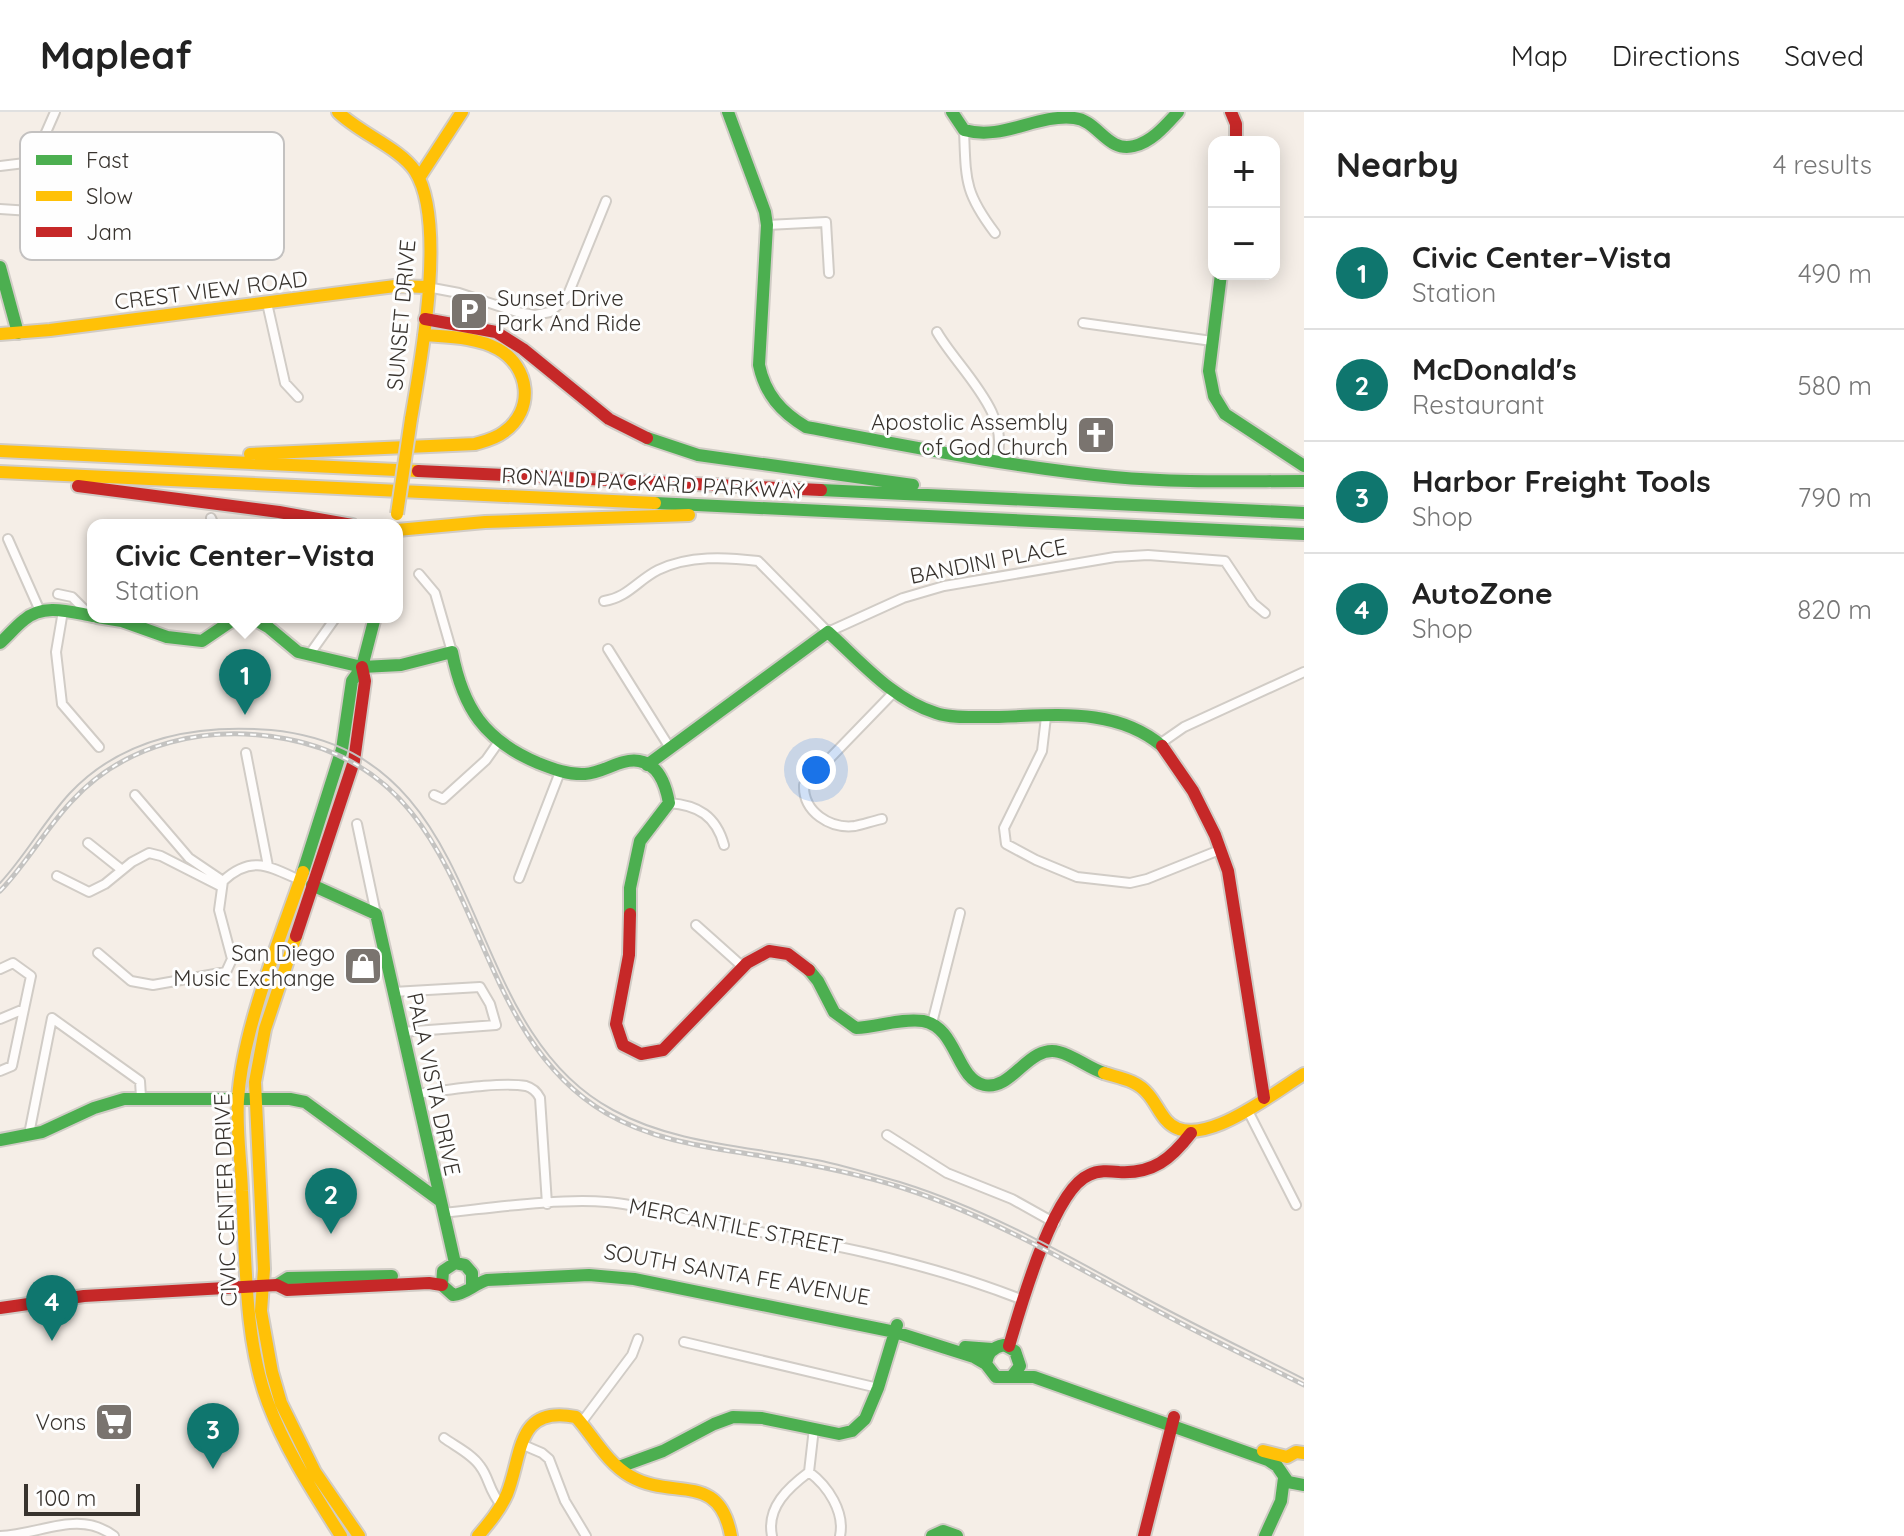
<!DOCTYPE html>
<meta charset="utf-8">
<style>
body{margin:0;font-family:Quicksand,sans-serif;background:#f6f6f6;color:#222}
.controls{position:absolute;right:24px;top:24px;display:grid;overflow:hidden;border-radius:16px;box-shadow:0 4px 20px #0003}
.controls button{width:72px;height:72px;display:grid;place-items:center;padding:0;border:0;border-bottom:2px solid #e0e0e0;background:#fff;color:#222;font:40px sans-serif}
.scale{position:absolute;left:24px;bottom:20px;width:116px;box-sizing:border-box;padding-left:8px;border:4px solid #38332e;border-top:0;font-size:22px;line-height:28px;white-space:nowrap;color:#38332e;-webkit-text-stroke:6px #fefefe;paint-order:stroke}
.you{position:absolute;left:816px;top:658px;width:28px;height:28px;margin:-20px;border:6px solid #fff;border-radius:50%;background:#1a73e8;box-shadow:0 0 0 12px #1a73e833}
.badge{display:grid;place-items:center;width:52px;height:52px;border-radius:50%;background:#0f766e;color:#fff;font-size:26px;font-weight:700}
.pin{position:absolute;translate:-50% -66px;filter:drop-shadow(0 2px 4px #0008)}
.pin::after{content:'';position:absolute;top:42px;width:28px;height:24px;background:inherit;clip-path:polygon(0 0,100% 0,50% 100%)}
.popup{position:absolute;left:87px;top:407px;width:316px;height:104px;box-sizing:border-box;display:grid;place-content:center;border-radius:16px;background:#fff;filter:drop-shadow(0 2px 6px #0005);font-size:26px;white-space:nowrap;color:#767676}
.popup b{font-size:30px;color:#222}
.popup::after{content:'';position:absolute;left:50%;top:100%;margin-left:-16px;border:16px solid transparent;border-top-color:#fff}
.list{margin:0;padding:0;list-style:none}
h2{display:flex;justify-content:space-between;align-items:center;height:104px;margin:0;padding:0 32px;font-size:34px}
h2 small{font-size:26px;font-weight:400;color:#767676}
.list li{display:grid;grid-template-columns:52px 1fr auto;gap:24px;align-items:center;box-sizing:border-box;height:112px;padding:0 32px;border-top:2px solid #e0e0e0}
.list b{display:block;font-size:30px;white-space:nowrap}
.list p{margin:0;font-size:26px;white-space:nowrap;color:#767676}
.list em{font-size:26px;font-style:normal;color:#767676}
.map{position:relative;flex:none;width:1304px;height:1424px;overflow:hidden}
header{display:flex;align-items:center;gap:48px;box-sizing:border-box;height:112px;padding:0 40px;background:#fff;border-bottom:2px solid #e0e0e0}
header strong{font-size:38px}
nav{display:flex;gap:44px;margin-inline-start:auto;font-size:28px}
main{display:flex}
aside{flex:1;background:#fff}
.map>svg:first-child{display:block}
</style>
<header>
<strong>Mapleaf</strong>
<nav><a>Map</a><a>Directions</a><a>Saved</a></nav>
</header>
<main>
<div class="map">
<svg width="1304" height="1424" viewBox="0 0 1304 1424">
<rect width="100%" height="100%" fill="#f5eee7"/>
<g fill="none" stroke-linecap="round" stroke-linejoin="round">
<defs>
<path id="street" d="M964 18C966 68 964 80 995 121
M0 54 33 50 55 0
M0 97 61 101 71 109 104 111
M767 113 826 110 829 161
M427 175 459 181 517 200 535 203 550 200 567 185 606 89
M267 191 285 271 298 285
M1083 211 1212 229
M937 220C958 257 1015 304 995 350
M211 406 214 413
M8 427 40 499
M419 462 435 481 452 540
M58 482 72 485 90 503
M604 489C627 486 638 468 658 458 689 443 726 445 758 449L828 520 903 486 944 474 1115 445 1148 443 1225 449 1253 491 1265 501
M63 499 56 540 62 592 99 635
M608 537 670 636
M309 543 336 505
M1046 605 1042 639 1004 716 1006 732 1036 748 1077 765 1130 771 1147 767 1222 737
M1161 631 1184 615 1304 560
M246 641 268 754
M135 683 189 746 223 769
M434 683 443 687 486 648 498 631
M669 691C698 693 716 704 724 733
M882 707C873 709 864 712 855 714 830 717 803 700 804 673L895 579
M357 712 376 802
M88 731 122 758
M57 764 89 780 105 772 132 750 149 741 161 744 220 774
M519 766 560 660
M696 813 743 855
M98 841 131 869 153 873 226 860 232 847 219 798 223 769C252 742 270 755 302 769
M0 857 13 851 31 864 12 954 0 959
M393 880 480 875 490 892 496 913 402 920
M0 907 24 897
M932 911 960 801
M415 982C442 979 500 969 526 974 533 976 537 980 540 986L547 1092
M1247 997 1296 1093
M29 1022 52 906 140 969 141 985
M887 1023 947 1061 1012 1087 1055 1111
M442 1101C492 1096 558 1086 607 1090 640 1092 670 1104 702 1110 811 1128 920 1147 1023 1188
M684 1230 878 1276
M581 1311 632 1243 638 1227
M444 1326C455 1334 472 1342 480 1354 490 1367 488 1378 502 1394
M521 1332 542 1341 549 1347 565 1389 586 1424
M809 1360C828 1374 845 1400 840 1424
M0 1424C40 1423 78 1397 114 1424
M772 1424C766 1395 789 1375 809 1360L814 1316"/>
<path id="fast" d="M728 0 765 100 767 113 759 253C765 282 781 300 806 315 908 334 1010 355 1114 365 1177 371 1241 369 1304 369
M952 0 964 18C1003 29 1036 2 1074 6 1098 8 1107 41 1134 34 1152 30 1166 13 1178 0
M0 155 18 221
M1221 162 1209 259 1214 284 1225 302 1304 354
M647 326 698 343 913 373
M821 378 1304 401
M655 391 1304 422
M97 505 122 509 167 525 202 529 230 510 243 506 254 507 268 515 298 540 362 555 401 553 452 540C463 596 484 628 538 651 553 657 569 663 585 662 604 661 620 646 639 649 659 652 666 674 669 691L640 729 630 776V802
M0 531C8 524 15 515 24 508 44 491 70 500 93 504
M647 653 828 520C860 549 893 588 936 601 951 606 969 605 985 605 1046 605 1112 592 1162 634
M303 760 342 637 352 569 362 555 375 505
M312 773 376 802 455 1151
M809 858 818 869 834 900 856 916C878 915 901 906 923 909 957 915 956 967 984 973 1013 979 1028 932 1059 940 1075 944 1088 956 1104 961
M0 1028 42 1020 94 996 124 987H290L305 990 439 1088
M277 1173 288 1166 392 1164
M472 1173V1161L465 1153 455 1151 443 1159 442 1173 453 1183C466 1182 474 1172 487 1168L589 1163 634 1167 895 1220 974 1245 986 1252
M965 1235 992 1237
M1013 1263 1020 1254 1015 1239 1004 1233C993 1235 987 1241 986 1252L996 1265H1034L1268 1348 1277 1354 1288 1370 1304 1373
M619 1355 663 1339 714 1312 733 1305 762 1306 839 1322 852 1319 865 1307 878 1276 897 1213
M932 1424 943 1419 957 1424
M1265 1424 1281 1389 1284 1366"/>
<path id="slow" d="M338 0C359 21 400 36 415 59 447 109 421 249 411 307
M419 66 462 0
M0 222 50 218 395 174 427 175
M0 339 418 359
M250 342 475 332C485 329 495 327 504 320 535 298 530 255 498 237 476 225 449 225 424 223
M0 360 655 391
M397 418 485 410 689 403
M303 760C280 827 242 918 238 988 236 1018 241 1050 242 1079 246 1147 244 1227 268 1291 286 1339 314 1381 341 1424
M296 824 265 917 255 970 264 1157 261 1199 272 1260 281 1291 315 1360 359 1424
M1104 961C1120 966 1137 968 1148 982 1155 990 1159 1000 1166 1008 1196 1044 1274 980 1304 962
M1263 1339 1287 1345 1296 1340 1304 1341
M478 1424C489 1411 500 1398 507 1382 523 1341 516 1293 576 1305 593 1324 607 1351 630 1364 673 1389 719 1358 731 1424"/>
<path id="jam" d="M1231 0 1236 12V30
M425 207 496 220 523 237 609 307 647 326
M418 359 821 378
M78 374 279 400 352 413
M1162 634 1193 679 1215 723 1228 759 1264 986
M630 802 629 843 616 912 623 933 641 942 663 938 747 851 769 839 788 842 809 858
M296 824 354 649 365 569 362 555
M0 1196 84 1184 277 1173 287 1178 429 1171 442 1173
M1009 1234C1020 1197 1053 1078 1089 1063 1098 1058 1109 1059 1119 1060 1153 1062 1171 1047 1191 1021
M1144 1424 1174 1305"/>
</defs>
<use href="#street" stroke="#d1ccc6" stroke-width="12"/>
<use href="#fast" stroke="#d1ccc6" stroke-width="16"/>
<use href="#slow" stroke="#d1ccc6" stroke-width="16"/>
<use href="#jam" stroke="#d1ccc6" stroke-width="16"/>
<use href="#street" stroke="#fefcfb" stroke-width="8"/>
<use href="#fast" stroke="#4caf50" stroke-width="12"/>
<use href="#slow" stroke="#ffc107" stroke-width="12"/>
<use href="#jam" stroke="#c62828" stroke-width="12"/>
<path stroke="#c4c3c1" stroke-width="2" d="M0 771C26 743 44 709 70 681 123 625 197 612 271 618 498 640 450 911 613 998 675 1032 748 1034 817 1048 846 1054 875 1063 903 1071 989 1098 1066 1143 1145 1186 1197 1214 1251 1240 1304 1267"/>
<defs>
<path id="rail" d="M0 779C26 752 45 718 71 690 125 630 209 612 287 627 493 667 450 909 606 1001 654 1029 707 1035 761 1044 809 1052 857 1061 903 1076 989 1104 1066 1149 1145 1192 1197 1221 1251 1246 1304 1273"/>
</defs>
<use href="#rail" stroke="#c4c3c1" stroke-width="5"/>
<use href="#rail" stroke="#fefefe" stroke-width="2" stroke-dasharray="6" stroke-linecap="butt"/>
<defs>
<path id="slow-bridge" d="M397 402 411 307"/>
</defs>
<use href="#slow-bridge" stroke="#d1ccc6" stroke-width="16" stroke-linecap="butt"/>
<use href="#slow-bridge" stroke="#ffc107" stroke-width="12"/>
</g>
<defs>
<symbol id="parking-square" viewBox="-11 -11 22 22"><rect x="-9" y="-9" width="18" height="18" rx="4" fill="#7a746f" stroke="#fefefe"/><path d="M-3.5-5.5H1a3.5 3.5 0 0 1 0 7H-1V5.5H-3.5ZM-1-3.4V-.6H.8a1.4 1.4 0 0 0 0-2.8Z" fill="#fff"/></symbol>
<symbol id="church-square" viewBox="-11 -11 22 22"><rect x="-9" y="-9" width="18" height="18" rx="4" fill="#7a746f" stroke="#fefefe"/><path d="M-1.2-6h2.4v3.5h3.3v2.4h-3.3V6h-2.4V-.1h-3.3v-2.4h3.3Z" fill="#fff"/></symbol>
<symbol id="shop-square" viewBox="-11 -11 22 22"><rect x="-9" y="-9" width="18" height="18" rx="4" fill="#7a746f" stroke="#fefefe"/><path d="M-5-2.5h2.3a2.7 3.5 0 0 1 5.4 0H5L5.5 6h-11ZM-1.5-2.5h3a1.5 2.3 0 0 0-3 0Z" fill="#fff"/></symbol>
<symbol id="supermarket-square" viewBox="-11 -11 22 22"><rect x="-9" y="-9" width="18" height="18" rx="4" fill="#7a746f" stroke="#fefefe"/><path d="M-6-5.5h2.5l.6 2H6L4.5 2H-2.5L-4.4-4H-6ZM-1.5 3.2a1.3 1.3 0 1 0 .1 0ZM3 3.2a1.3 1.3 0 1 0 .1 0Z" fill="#fff"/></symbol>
</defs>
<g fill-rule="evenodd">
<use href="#parking-square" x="447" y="177" width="44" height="44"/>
<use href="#church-square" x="1074" y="301" width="44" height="44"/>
<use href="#shop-square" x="341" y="832" width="44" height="44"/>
<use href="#supermarket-square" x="92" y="1288" width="44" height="44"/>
</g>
<g text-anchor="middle" stroke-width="6" stroke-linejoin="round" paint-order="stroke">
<g font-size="22" fill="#38332e" stroke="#fefefe">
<text transform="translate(211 178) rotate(-7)" y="8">CREST VIEW ROAD</text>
<text transform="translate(401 203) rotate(-85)" y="8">SUNSET DRIVE</text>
<text transform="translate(653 371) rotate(3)" y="8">RONALD PACKARD PARKWAY</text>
<text transform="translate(988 449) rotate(-11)" y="8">BANDINI PLACE</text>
<text transform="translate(434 972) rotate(78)" y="8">PALA VISTA DRIVE</text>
<text transform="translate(225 1088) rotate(-92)" y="8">CIVIC CENTER DRIVE</text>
<text transform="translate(736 1114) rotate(11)" y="8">MERCANTILE STREET</text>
<text transform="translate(737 1162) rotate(10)" y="8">SOUTH SANTA FE AVENUE</text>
</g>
<g font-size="22" fill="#38332e" stroke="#fefefe" text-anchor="end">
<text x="497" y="194" text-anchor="start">Sunset Drive<tspan x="497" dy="25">Park And Ride</tspan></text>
<text x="1068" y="318">Apostolic Assembly<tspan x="1068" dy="25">of God Church</tspan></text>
<text x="335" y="849">San Diego<tspan x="335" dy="25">Music Exchange</tspan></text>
<text x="86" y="1318">Vons</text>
</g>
</g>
<rect x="20" y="20" width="264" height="128" rx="12" fill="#fefefe" stroke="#c3c1c0" stroke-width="2"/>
<rect x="36" y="43" width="36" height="10" fill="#4caf50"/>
<rect x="36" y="79" width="36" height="10" fill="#ffc107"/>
<rect x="36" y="115" width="36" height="10" fill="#c62828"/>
<g font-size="22" fill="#38332e">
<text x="86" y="56">Fast</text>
<text x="86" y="92">Slow</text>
<text x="86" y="128">Jam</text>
</g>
</svg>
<div class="controls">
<button>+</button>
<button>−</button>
</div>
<div class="scale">100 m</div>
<div class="you"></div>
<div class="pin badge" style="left:245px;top:603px">1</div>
<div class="popup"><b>Civic Center–Vista</b>Station</div>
<div class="pin badge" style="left:331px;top:1122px">2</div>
<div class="pin badge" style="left:213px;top:1357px">3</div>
<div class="pin badge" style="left:52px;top:1229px">4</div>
</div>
<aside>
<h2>Nearby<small>4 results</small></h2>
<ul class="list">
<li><span class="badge">1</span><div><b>Civic Center–Vista</b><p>Station</p></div><em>490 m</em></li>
<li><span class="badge">2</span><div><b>McDonald's</b><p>Restaurant</p></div><em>580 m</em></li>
<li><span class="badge">3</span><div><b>Harbor Freight Tools</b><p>Shop</p></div><em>790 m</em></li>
<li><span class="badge">4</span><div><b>AutoZone</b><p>Shop</p></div><em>820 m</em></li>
</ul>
</aside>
</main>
